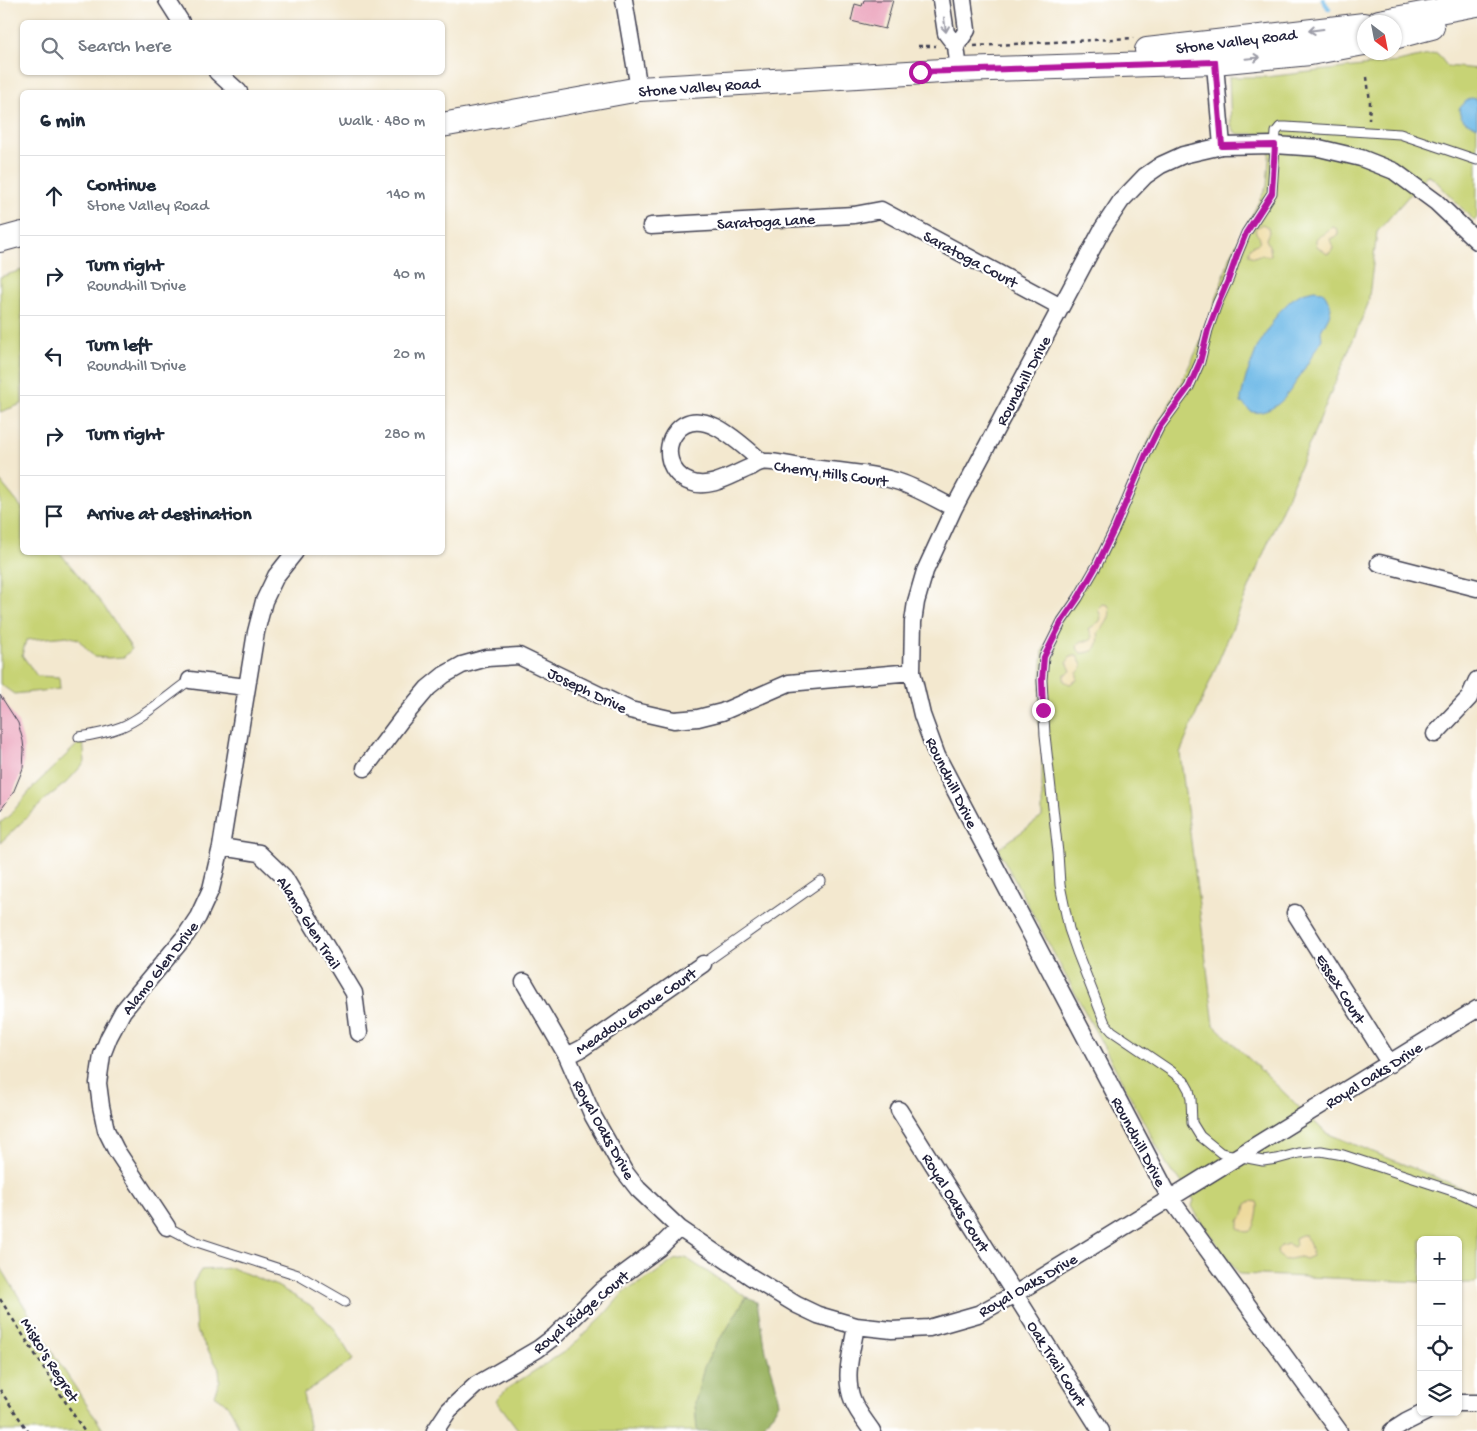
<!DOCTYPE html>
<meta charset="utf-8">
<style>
body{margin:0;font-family:"Gochi Hand",sans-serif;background:#f6f6f7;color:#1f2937}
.controls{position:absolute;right:15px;bottom:15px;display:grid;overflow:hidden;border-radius:8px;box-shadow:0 1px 4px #0004}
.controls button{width:45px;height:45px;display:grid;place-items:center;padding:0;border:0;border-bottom:1px solid #e0e1e3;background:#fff;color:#1f2937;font:25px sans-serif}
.compass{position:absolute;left:1357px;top:15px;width:45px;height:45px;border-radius:50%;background:#fff;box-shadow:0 1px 4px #0004;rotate:148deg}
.stop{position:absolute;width:15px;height:15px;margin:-11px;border:4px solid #b5179e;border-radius:50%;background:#fff}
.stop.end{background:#b5179e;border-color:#fff;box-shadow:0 1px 5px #0008}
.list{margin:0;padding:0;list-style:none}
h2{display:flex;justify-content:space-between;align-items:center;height:65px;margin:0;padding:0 20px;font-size:21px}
h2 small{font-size:16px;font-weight:400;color:#747a83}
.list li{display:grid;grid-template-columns:32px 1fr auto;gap:15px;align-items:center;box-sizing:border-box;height:80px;padding:0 20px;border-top:1px solid #e0e1e3}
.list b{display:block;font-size:19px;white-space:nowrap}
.list p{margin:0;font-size:16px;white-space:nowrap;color:#747a83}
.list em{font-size:16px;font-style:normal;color:#747a83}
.icon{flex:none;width:28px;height:28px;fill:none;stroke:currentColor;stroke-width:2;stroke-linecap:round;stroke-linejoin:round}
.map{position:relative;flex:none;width:1477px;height:1431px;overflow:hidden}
.search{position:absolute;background:#fff;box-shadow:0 1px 4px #0004;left:20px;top:20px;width:425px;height:55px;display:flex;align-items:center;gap:12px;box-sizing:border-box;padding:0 18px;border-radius:8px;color:#747a83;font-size:19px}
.panel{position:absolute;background:#fff;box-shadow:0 1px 4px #0004;left:20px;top:90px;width:425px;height:465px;border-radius:8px}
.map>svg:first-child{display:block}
</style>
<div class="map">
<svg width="1477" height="1431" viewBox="0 0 1477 1431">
<rect width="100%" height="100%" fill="#fff"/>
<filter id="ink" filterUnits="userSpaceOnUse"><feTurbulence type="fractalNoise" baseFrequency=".02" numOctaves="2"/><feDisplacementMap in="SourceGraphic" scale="10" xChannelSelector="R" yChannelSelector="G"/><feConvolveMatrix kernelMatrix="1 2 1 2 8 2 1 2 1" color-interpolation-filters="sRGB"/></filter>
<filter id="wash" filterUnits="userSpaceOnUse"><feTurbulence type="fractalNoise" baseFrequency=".0096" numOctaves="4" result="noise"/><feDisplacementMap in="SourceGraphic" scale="20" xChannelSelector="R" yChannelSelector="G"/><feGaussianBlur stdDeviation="1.12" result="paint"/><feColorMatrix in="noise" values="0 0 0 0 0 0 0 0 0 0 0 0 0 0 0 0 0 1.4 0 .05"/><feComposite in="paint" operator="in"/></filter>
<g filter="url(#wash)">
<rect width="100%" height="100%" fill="#f3e8cf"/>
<path fill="#c7d374" stroke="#747a58" d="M1437 53 1447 66 1477 69V218L1474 221 1434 179 1427 175 1377 232 1368 304 1180 753 1214 1025 1326 1133 1477 1194V1283H1458V1240H1421V1282L1239 1274 1199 1219 1192 1206 1194 1200 1177 1176 1172 1173 1168 1167 998 849 1042 817V747L1038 714 1043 650 1065 610 1106 543 1150 438 1176 393 1206 331 1230 257 1267 186 1271 134H1239L1235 132 1231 125 1229 77H1266L1398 62Z
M22 270V404L0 412V277Z
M0 481 22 508V552L60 553 103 605 132 649 124 657 108 658 94 657 78 639 67 636 26 640 22 655 37 676 59 677 60 689 14 694 0 684Z
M83 739 85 762 67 782 47 798 0 843V823L10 815 34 786Z
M686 1258 746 1297 727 1329 716 1344 695 1403 697 1431H519L496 1400 508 1388 570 1348 604 1315 624 1292 653 1275 674 1260Z
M0 1266 56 1358 104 1431H0Z
M232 1268 277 1286 310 1305 334 1328 353 1360 303 1394 310 1431H240C233 1413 231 1405 214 1395L220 1380 219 1369 196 1330 193 1283 201 1270Z"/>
<path fill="#9db566" stroke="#606c50" d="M746 1297 758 1301 766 1352 775 1381 779 1403 769 1419 756 1431H697L695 1403 704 1367 716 1344 727 1329Z"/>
<path fill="#eeda9e" stroke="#887e6c" d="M1262 224 1268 227 1269 232 1266 239 1270 248 1271 255 1266 256 1262 254 1254 257 1249 255V249L1252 246 1259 243 1260 238 1256 233 1255 229Z
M1332 226 1338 230V235L1330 239 1333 248 1331 252 1327 254 1317 246C1313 234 1321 238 1327 232 1329 231 1330 228 1332 226Z
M1102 604 1108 605C1113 615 1106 626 1098 632 1100 646 1096 653 1081 653L1078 650 1077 645 1082 641H1089L1092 639V637L1089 629 1100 621 1101 617 1098 609Z
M1073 656H1077L1082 665V668L1077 673V680L1070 684 1064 681V675L1071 671 1067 662 1070 657Z
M1251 1201 1257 1202 1258 1205C1258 1214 1255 1242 1239 1228V1221L1244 1215 1246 1204Z
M1301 1235H1305L1309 1245 1312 1250V1256L1305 1259 1300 1257 1285 1260 1278 1255 1277 1250 1281 1246 1288 1244 1294 1247 1296 1245 1295 1238Z"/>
<path fill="#6eb9e7" stroke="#486e91" d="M1471 98 1477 99V127C1468 122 1460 121 1459 109L1467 100Z
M1314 290 1322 291 1326 296 1331 307 1329 316 1321 331 1322 339C1312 355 1291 395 1278 404 1272 409 1261 414 1253 412 1248 411 1246 405 1241 403V397L1246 377 1257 348 1278 313 1291 300 1302 293Z"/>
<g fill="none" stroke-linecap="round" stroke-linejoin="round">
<path stroke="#6eb9e7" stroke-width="4.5" d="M1323 0 1329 9
M394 92 399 89"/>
</g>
<g id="blocks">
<path fill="#edacc2" d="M864 0H893L885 29 851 21 855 4 862 6Z
M0 695 18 723 23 741 24 750 23 768 20 776 13 793 0 811Z"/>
</g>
</g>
<g filter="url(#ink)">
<use href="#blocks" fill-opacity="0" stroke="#414051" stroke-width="1"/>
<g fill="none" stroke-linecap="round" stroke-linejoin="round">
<defs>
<path id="lane" d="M1477 160 1400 134 1286 127H1280L1276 132 1272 193 1246 233 1237 255 1229 278 1217 304 1208 330 1200 362 1189 387 1159 428 1147 452 1115 528 1097 565 1078 598 1062 621 1044 657 1042 680 1045 735 1058 853 1060 885 1069 929 1077 952 1105 1023 1112 1031 1171 1071 1184 1081 1189 1090 1191 1099 1192 1123 1200 1136 1221 1153 1263 1161 1277 1159 1299 1153 1321 1151 1343 1155 1462 1194 1477 1201
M79 737C94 735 108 732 121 727 143 718 170 694 190 680
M703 964 821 881
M167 1227 194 1241 298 1275 345 1302"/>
<path id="street" d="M167 0 181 22
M624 0 639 89
M941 0 946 33 956 46
M1214 53 1222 146
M959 70 956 46 967 30 963 0
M217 72 239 92
M651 226 854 215 881 210 1061 307
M762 462C742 445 700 402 676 432 662 449 670 475 690 482 710 490 733 474 751 467 754 465 758 463 761 462 769 460 793 466 802 467 833 471 866 472 896 481 916 487 935 499 954 508
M1379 563 1477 588
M190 680 246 687
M1435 734 1469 698 1477 680
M365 768 401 720 428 688 444 675 462 665 487 658 519 656 630 710 674 720 698 718 722 712 789 683 912 672
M221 847 259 853 284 877 354 993 359 1033
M1295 913 1390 1064
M524 982 567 1056 593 1116 624 1171 638 1189 679 1228 751 1277 797 1305 818 1315 856 1326 892 1330 929 1328 978 1314 1015 1294 1477 1009
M567 1056 581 1049 703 964
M899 1110 1101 1431
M167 1227 116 1150 106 1130 101 1106 98 1083 102 1055 109 1037 123 1011 186 935 198 917 211 889 221 847 256 632 264 601 276 576 295 552
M856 1326C852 1350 843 1378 853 1401 857 1411 865 1421 872 1431
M1458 1403H1477
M435 1431 449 1410 476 1385 538 1349 555 1336 602 1290 659 1248 679 1228
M1339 1431 1170 1198 937 756 922 715 912 672 913 622 916 602 925 571 954 508 1103 228 1121 201 1145 176 1161 165 1183 155 1222 146 1275 145 1319 148 1361 158 1394 171 1436 202 1477 241
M1392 1431 1406 1422 1426 1412"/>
<path id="secondary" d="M1379 22 1477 4
M1394 37 1432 27
M1147 50 1364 25
M442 125 639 89 959 70 1215 62 1310 53 1364 43
M0 240 22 234"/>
</defs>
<use href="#lane" stroke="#414051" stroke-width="11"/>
<use href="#street" stroke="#414051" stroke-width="19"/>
<use href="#secondary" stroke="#414051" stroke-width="26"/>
<path stroke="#414051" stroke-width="2.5" stroke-dasharray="4 4" stroke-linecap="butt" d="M918 46H936
M974 46 1134 38
M1367 77 1370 102 1369 120
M0 1299 84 1431
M0 1390 28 1431"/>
<use href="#lane" stroke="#fff" stroke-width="9"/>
<use href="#street" stroke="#fff" stroke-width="16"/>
<use href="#secondary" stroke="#fff" stroke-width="24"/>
</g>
<defs><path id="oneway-shaft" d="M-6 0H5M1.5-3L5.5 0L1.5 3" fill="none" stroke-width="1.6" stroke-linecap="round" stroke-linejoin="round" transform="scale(1.25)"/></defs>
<g stroke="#9c9ca7">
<use href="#oneway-shaft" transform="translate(945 25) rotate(82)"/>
<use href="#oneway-shaft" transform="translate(1316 30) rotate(173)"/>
<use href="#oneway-shaft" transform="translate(1253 58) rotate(-5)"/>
</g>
</g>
<g fill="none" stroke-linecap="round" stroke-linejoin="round" filter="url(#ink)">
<path stroke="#b5179e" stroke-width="6" d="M920 72 1215 62 1222 146 1275 145 1272 193 1246 233 1237 255 1229 278 1218 304 1208 330 1200 362 1189 387 1159 428 1147 452 1115 528 1097 565 1078 598 1062 621 1044 657 1042 680 1043 710"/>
</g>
<g text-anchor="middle" stroke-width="4.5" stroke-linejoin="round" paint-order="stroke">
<g font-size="16" fill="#22223b" stroke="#fff">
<text transform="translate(1236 40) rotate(-7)" y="6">Stone Valley Road</text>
<text transform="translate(699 86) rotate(-4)" y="6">Stone Valley Road</text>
<text transform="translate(766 220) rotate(-3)" y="6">Saratoga Lane</text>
<text transform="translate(971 258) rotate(28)" y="6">Saratoga Court</text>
<text transform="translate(1022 380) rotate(-62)" y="6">Roundhill Drive</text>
<text transform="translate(831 472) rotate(8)" y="6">Cherry Hills Court</text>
<text transform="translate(588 689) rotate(26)" y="6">Joseph Drive</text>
<text transform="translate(953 782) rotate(64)" y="6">Roundhill Drive</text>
<text transform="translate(310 922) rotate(58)" y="6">Alamo Glen Trail</text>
<text transform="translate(159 967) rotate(-52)" y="6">Alamo Glen Drive</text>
<text transform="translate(1342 988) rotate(58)" y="6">Essex Court</text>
<text transform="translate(635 1010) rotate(-34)" y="6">Meadow Grove Court</text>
<text transform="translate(1373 1074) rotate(-32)" y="6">Royal Oaks Drive</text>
<text transform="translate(605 1129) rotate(61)" y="6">Royal Oaks Drive</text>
<text transform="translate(1140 1141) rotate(62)" y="6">Roundhill Drive</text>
<text transform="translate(957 1202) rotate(58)" y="6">Royal Oaks Court</text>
<text transform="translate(1027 1284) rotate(-30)" y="6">Royal Oaks Drive</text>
<text transform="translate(580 1311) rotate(-40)" y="6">Royal Ridge Court</text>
<text transform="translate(51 1359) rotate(58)" y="6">Misko's Regret</text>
<text transform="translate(1058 1363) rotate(58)" y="6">Oak Trail Court</text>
</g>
</g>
</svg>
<div class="controls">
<button>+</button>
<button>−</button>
<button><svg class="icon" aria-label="locate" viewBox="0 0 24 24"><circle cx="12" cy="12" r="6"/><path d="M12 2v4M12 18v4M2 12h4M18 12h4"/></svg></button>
<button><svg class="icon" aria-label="layers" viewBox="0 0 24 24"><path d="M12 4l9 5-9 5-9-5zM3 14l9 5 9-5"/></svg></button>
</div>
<svg class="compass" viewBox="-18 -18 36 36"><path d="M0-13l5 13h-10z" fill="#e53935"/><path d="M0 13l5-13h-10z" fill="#747a83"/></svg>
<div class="stop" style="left:920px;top:72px"></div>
<div class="stop end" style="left:1043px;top:710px"></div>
<div class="search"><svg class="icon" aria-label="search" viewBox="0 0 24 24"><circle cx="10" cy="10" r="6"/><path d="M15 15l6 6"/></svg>Search here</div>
<section class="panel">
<h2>6 min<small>Walk · 480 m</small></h2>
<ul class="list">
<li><svg class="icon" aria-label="ahead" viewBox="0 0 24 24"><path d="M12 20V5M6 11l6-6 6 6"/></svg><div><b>Continue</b><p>Stone Valley Road</p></div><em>140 m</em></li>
<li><svg class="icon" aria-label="right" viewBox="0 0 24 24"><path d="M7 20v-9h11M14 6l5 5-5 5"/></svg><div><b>Turn right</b><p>Roundhill Drive</p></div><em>40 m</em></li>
<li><svg class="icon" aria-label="left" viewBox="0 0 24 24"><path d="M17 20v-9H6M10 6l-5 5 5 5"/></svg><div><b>Turn left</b><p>Roundhill Drive</p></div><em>20 m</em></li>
<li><svg class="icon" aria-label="right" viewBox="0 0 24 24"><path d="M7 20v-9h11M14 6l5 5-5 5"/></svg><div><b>Turn right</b></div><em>280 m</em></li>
<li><svg class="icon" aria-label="arrive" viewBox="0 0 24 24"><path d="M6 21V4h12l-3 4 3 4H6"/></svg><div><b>Arrive at destination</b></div></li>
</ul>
</section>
</div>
